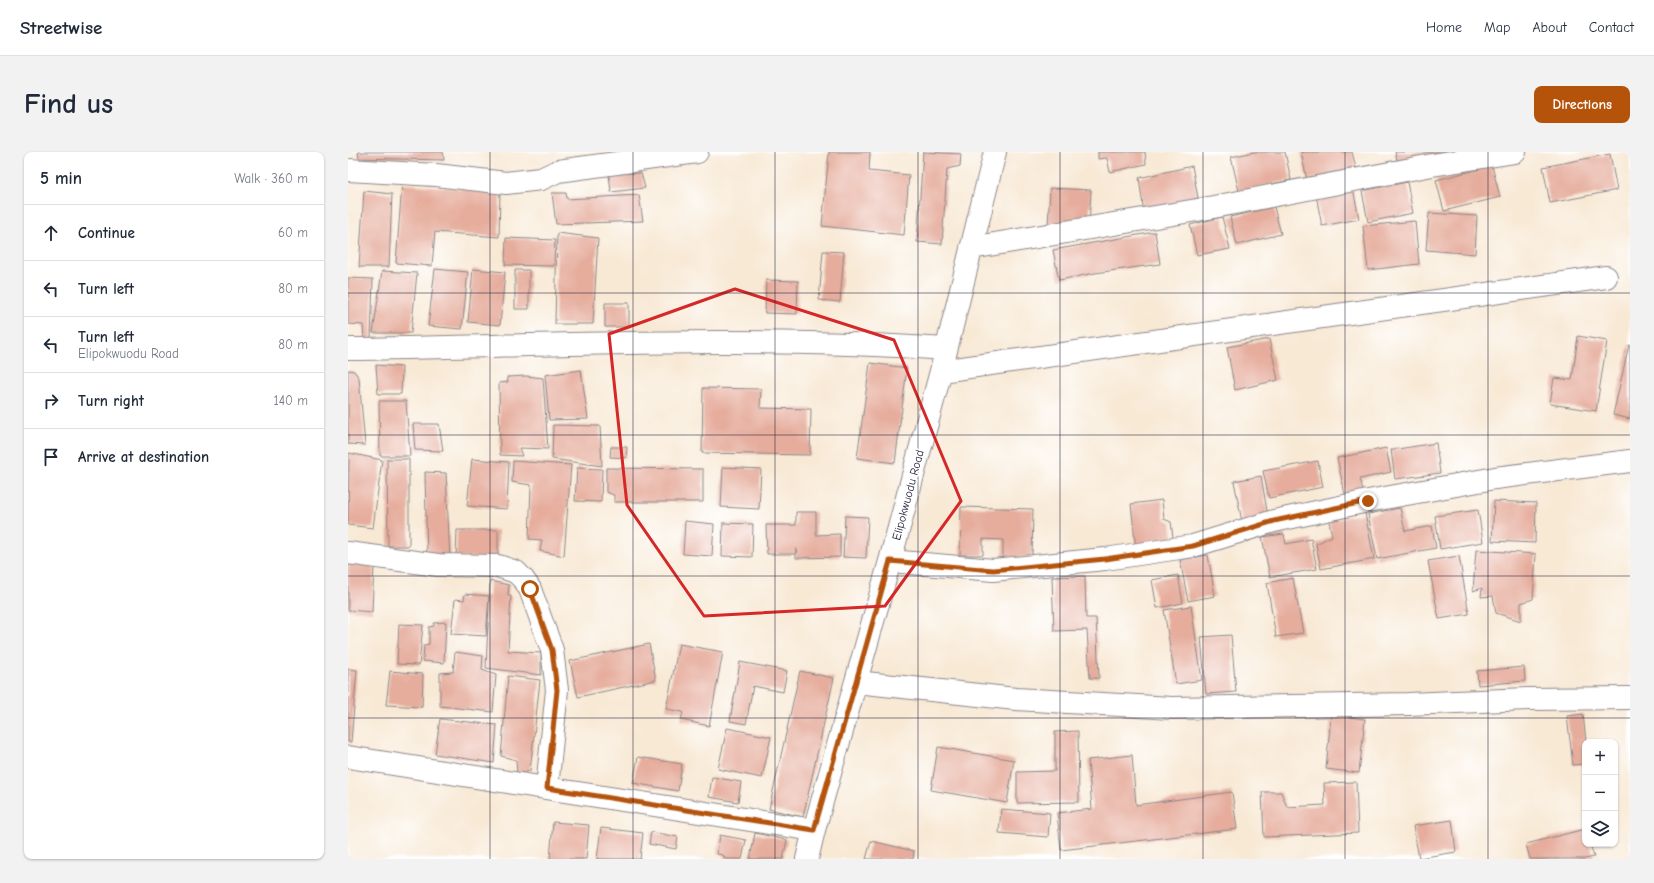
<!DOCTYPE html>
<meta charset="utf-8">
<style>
body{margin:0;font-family:"Comic Neue",sans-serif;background:#f2f2f3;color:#1f2937}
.controls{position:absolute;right:12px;bottom:12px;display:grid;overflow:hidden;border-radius:8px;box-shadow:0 1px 3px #0004}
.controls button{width:36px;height:36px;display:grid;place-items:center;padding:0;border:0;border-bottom:1px solid #e0e1e3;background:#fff;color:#1f2937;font:20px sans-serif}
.stop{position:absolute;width:12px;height:12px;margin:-9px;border:3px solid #b45309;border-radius:50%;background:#fff}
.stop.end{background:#b45309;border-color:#fff;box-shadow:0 1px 4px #0008}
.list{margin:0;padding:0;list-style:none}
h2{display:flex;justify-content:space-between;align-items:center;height:52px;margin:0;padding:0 16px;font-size:17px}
h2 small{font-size:13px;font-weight:400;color:#747a83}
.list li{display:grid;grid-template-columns:26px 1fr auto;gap:12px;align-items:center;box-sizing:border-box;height:56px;padding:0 16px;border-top:1px solid #e0e1e3}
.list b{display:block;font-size:15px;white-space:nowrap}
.list p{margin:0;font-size:13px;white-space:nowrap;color:#747a83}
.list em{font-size:13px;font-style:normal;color:#747a83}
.icon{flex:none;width:22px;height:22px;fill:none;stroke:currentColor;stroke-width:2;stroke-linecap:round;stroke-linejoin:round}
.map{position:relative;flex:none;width:1282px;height:707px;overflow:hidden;border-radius:8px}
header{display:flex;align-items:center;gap:24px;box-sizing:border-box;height:56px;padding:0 20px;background:#fff;border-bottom:1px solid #e0e1e3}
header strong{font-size:19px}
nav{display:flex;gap:22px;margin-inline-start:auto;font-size:14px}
.intro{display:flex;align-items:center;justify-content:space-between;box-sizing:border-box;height:96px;padding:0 24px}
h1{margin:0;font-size:28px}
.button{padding:10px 18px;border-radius:8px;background:#b45309;color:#fff;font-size:14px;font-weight:700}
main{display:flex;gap:24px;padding:0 24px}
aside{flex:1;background:#fff;border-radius:8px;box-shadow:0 1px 3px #0004}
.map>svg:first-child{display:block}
</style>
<header>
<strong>Streetwise</strong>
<nav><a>Home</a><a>Map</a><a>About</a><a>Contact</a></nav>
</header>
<div class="intro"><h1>Find us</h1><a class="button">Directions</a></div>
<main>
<aside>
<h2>5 min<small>Walk · 360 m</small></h2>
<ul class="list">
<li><svg class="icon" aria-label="ahead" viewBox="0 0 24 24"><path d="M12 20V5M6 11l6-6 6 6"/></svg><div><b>Continue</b></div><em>60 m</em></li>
<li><svg class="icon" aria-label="left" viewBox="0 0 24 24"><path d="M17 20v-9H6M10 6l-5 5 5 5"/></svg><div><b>Turn left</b></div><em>80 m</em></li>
<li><svg class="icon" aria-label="left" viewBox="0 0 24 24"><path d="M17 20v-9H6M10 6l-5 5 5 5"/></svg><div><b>Turn left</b><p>Elipokwuodu Road</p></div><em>80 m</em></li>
<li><svg class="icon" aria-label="right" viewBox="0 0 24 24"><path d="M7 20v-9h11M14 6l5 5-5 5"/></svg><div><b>Turn right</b></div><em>140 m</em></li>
<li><svg class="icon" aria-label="arrive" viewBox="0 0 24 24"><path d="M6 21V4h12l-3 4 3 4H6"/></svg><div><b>Arrive at destination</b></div></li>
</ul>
</aside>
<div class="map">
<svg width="1282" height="707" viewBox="0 0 1282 707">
<rect width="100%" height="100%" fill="#fff"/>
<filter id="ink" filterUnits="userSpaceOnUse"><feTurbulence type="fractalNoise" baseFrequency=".025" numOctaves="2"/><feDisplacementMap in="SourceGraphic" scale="8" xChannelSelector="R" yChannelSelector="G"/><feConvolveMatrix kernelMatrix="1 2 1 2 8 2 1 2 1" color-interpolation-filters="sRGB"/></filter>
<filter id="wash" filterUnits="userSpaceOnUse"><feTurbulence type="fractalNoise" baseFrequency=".012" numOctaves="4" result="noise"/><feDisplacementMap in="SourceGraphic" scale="16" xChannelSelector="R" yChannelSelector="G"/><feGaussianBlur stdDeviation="0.9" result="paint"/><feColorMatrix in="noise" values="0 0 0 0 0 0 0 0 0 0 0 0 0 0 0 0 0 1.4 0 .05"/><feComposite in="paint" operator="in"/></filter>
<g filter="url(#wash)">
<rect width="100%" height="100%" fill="#f8e9d5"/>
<g id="blocks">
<path fill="#e6ad9d" d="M10 0H95L96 8 11 6Z
M481 0H522L521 19 561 23 556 83 474 74Z
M575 0 613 2 612 14 599 17 594 92 569 90Z
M750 0H797L798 12 762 20 759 6 750 7Z
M906 0H937L943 28 891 39 883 5Z
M953 0H1004L1008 16 959 28Z
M1047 0H1109L1051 15Z
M1262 2 1269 38 1202 51 1195 15Z
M844 14 850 46 796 61 791 26Z
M1144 14 1152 45 1096 59 1088 28Z
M293 21 297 36 263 40 261 22Z
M1059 30 1065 61 1020 70 1014 39Z
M54 32 152 39 151 85 87 80 84 114 48 111Z
M702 36 743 38 741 74 700 75Z
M1005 36 1011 67 974 74 968 43Z
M16 39 44 42 41 115H11Z
M204 41H218L219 47 291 43 295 69 208 72Z
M926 55 933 82 889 93 882 65Z
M1081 61 1129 64 1127 102 1078 98Z
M874 65 882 97 849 103 842 73Z
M1067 69 1071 112 1020 118 1015 74Z
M807 80 812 112 747 121 711 128 705 98Z
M209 81 250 86 245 172H207Z
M158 86 207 88 206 114 157 113Z
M475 99 496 100 492 150 471 148Z
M87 117 120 120 114 177 80 174Z
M125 117 157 120 152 173 120 170Z
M167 118H181V157H167Z
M34 119 69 121 63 181H25Z
M0 126 25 127 23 187H16L15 173 0 172Z
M418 128 450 129 449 162 417 161Z
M257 151H281V175H257Z
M1230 184 1259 189 1248 259 1202 252 1206 226 1224 228Z
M921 187 930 228 887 238 879 195Z
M1281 193H1282V267L1265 263Z
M522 211 559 216 547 311 509 306Z
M28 213 54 215 53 242H30Z
M0 218 6 219 11 226 17 293 0 292Z
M233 218 240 267 201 268 197 223Z
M178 224 195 226 200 297 171 296 174 304 152 303 151 231 160 230 159 225Z
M355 236 413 237 412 256 463 257 462 303 354 301Z
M31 249H58L62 304H32Z
M65 272H91L95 299 67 298Z
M205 273 252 274 254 314 204 307Z
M1088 291 1092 321 1047 327 1043 298Z
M263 295H279L278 306 262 305Z
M1038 296 1043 320 1012 327 1016 343 998 347 989 306Z
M1 301 34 308 25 376 0 373Z
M39 307H61V394H40Z
M124 307 161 310 159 357 119 354Z
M165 309 223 313 216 404 192 399 194 388 181 387 183 333 164 330Z
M970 309 975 335 921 346 915 319Z
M375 315 413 317 411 357 373 355Z
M229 316 254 317 253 350 227 349Z
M258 316 355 317V350H266V343L258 340Z
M77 320 98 321 102 408 79 407Z
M913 324 920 365 894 370 886 329Z
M814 348 816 367 823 370 826 393 788 397 783 352Z
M1146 349 1188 351 1187 391 1144 389Z
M613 355 685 357 684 405 655 406V388L635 387V403H612Z
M1052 356 1057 379 1084 374 1088 396 1029 407 1020 362Z
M1130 358 1135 390 1092 397 1087 364Z
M448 360H468V383L492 382V405L448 406V396V402H419L418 373H448Z
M1017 361 1026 407 973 417 968 392 984 384 981 369Z
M497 364 520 365 518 406 495 405Z
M337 369 366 372 364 404 335 402Z
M375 371 405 372 404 405 374 404Z
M109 378H150V407L108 405Z
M936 382 938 392 963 387 969 417 922 425 914 385Z
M1128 398 1188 402 1185 447 1173 451V469L1148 461 1145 444 1133 445 1134 436 1125 439Z
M860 403 867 444 840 449 832 408Z
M1111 404 1121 462 1091 467 1080 409Z
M0 411 26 413 24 460 0 458Z
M830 423 835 451 809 456 804 428Z
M737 424 738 466H748L751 526H742L739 478 706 479 704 425Z
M945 426 955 481 928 485 919 431Z
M142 429 161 433 160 444H163L160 499 193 501V523L138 516Z
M117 442 141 444 138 484 103 482 107 447 116 448Z
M843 454 854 528 828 532 816 458Z
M98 470 96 511 75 509 76 493 81 492V475L86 474V471Z
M51 472 75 473 71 513 49 512Z
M883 483 888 540 858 542 853 485Z
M301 492 308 528 230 545 222 509Z
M331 492 375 500 361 574 333 568 335 560 318 557Z
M107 500 135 504 134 518 148 523 145 560 92 554V521L105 520Z
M392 510 439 519 435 540 405 534 398 572 382 569Z
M1176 515 1177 529 1130 533 1129 519Z
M0 517 9 518 3 590H0Z
M42 519 75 522 74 555 38 553Z
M452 519 486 526 455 665 421 657Z
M160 524 192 528 182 619 169 622 168 608 153 604Z
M1235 562 1238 590H1237V612L1225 613 1219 564Z
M983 563 1017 567 1011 621 978 617Z
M92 567 149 573 146 611 87 602Z
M379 576 423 585 414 626 370 617Z
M730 579 731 650 669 651V620L707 619V580Z
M590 595 666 608 659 651 583 638Z
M784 603 788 653 884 640 889 677 713 698 709 661 744 657 740 608Z
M290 605 334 612 330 639 285 631Z
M364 625 393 630 390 650 361 645Z
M1008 630 1010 681 916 685 914 640H933L939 655 977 653 976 631Z
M653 657 702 661 700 685 651 681Z
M1104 668 1108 700 1071 706 1065 674Z
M205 670 241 673 238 707H202Z
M253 676 295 681 292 707H249Z
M1237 677V692H1242L1246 705 1237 707H1182L1178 692Z
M303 680 330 685 328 697 301 692Z
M407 681 439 688 435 707H402Z
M372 683 398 688 394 707H377L375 703 369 702Z
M523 689 566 699 565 707H518Z"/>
</g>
</g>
<g filter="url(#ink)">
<use href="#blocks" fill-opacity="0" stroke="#8d8688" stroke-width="1"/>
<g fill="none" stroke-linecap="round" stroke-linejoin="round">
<defs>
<path id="minor" d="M0 18 88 23 158 31 193 27 210 19 349 0
M623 96 855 57 1084 13 1167 0
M0 197C199 194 400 183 598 197
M593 219 1258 125
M0 401 90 413 150 414 168 420 175 427 182 437 204 498 209 538 199 636
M542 409 645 418 757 407 845 394 926 369 1020 349 1147 326 1282 309
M508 530 668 547 824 556 1060 552 1180 547 1282 546
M0 605 466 678
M459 707 466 678 542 409 593 219 647 0"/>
</defs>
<use href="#minor" stroke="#8d8688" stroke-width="24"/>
<use href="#minor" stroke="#fff" stroke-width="22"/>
</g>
</g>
<g fill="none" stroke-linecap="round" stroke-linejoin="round" filter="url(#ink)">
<path stroke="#b45309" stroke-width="5" d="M182 437 204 498 209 538 199 636 466 678 542 409 645 418 757 407 845 394 926 369 1020 349"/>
</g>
<path fill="none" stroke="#d62828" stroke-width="3" stroke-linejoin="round" d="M387 137 546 188 613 349 537 454 356 464 279 353 261 182Z"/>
<path fill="none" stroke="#22223b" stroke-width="1" stroke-opacity="0.55" d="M142 0V707M285 0V707M427 0V707M570 0V707M712 0V707M855 0V707M997 0V707M1140 0V707M0 141H1282M0 283H1282M0 424H1282M0 566H1282"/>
<g text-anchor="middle" stroke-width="3.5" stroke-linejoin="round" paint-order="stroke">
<g font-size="12" fill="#22223b" stroke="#fff">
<text transform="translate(560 343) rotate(-75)" y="4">Elipokwuodu Road</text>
</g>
</g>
</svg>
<div class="controls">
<button>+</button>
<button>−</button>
<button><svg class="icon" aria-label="layers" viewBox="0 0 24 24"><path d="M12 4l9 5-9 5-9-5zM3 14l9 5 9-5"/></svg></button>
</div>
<div class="stop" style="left:182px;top:437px"></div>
<div class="stop end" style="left:1020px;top:349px"></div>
</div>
</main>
